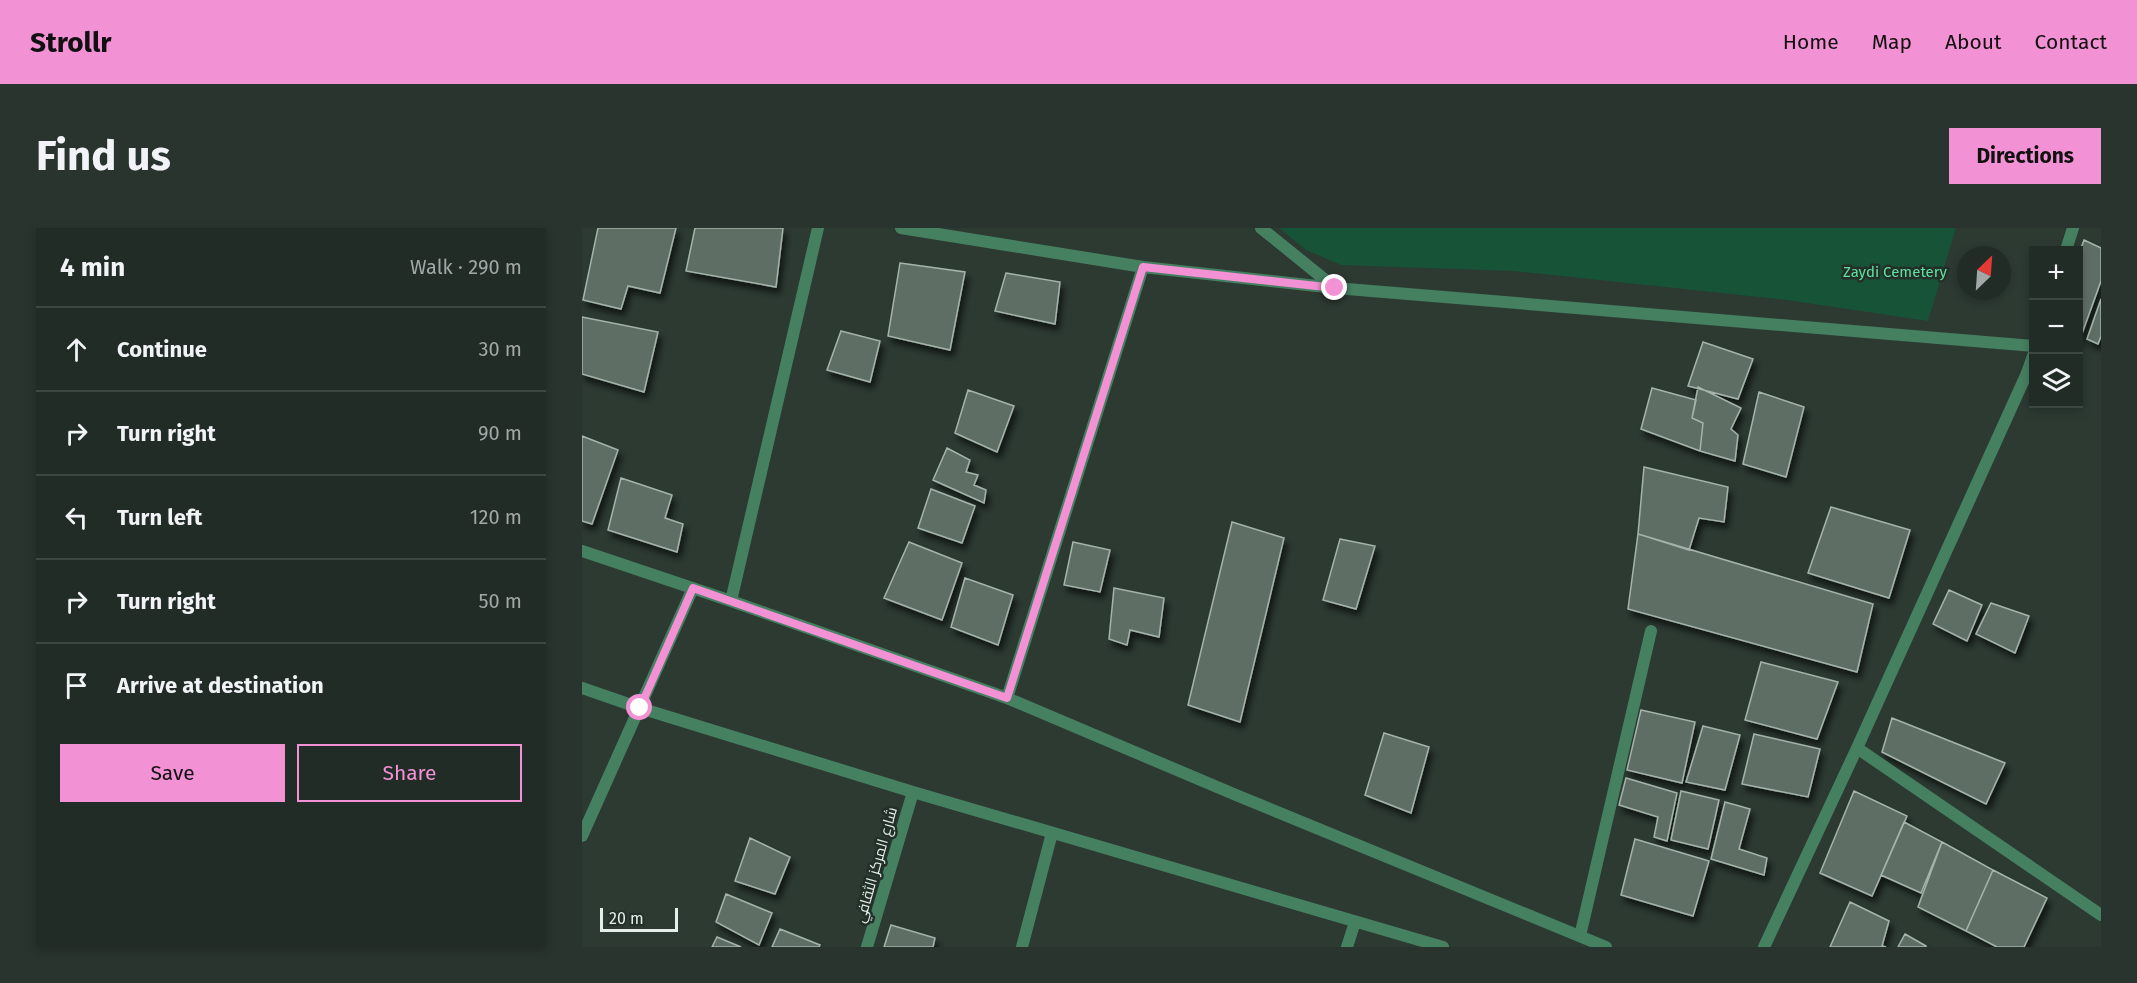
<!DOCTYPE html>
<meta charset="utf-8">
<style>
body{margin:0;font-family:"Fira Sans",Cairo,sans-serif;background:#29342e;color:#f1f3f6}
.controls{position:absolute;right:18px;top:18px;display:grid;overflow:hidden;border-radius:0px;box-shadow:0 3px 9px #0003}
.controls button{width:54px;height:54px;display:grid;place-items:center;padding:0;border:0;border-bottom:2px solid #3e4843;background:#212c26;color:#f1f3f6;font:30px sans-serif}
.compass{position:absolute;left:1375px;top:18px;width:54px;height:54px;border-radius:50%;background:#212c26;box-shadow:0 3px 9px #0003;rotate:25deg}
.scale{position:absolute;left:18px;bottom:15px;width:78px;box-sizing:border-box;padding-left:6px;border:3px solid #e5eee9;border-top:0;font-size:16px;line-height:21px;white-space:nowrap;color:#e5eee9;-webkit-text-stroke:4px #233028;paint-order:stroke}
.stop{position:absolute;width:18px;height:18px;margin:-14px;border:4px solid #f391d5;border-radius:50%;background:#fff}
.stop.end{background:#f391d5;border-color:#fff;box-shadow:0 2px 6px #0008}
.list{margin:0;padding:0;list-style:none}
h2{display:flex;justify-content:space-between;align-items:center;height:78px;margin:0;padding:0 24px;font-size:26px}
h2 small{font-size:20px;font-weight:400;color:#a2a7a7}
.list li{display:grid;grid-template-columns:39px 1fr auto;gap:18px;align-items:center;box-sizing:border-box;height:84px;padding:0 24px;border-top:2px solid #3e4843}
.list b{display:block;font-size:22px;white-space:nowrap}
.list em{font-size:20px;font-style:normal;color:#a2a7a7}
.actions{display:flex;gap:12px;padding:18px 24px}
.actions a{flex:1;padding:14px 0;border:2px solid #f391d5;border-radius:0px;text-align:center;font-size:21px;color:#f391d5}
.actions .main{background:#f391d5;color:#111}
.icon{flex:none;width:33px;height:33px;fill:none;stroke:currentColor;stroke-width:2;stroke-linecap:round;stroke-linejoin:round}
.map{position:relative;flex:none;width:1519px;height:719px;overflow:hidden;border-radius:0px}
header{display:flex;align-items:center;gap:36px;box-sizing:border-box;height:84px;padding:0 30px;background:#f391d5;color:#111}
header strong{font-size:28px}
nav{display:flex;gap:33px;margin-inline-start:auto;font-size:21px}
.intro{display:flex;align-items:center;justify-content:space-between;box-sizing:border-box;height:144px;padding:0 36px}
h1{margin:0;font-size:42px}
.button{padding:15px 27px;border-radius:0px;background:#f391d5;color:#111;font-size:21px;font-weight:700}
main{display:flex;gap:36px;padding:0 36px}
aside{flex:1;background:#212c26;border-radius:0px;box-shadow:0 3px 9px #0003}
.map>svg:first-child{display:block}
</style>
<header>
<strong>Strollr</strong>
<nav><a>Home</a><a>Map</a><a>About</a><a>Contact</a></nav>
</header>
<div class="intro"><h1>Find us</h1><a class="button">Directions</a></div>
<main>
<aside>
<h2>4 min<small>Walk · 290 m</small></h2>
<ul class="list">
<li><svg class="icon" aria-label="ahead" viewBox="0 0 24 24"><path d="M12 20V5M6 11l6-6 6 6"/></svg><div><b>Continue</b></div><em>30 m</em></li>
<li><svg class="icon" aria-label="right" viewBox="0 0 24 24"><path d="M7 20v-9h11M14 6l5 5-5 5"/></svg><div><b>Turn right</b></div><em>90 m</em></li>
<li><svg class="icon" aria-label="left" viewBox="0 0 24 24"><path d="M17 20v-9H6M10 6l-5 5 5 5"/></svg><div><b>Turn left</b></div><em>120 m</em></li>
<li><svg class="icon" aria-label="right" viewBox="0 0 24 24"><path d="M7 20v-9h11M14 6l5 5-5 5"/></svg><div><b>Turn right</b></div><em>50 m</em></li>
<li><svg class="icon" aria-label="arrive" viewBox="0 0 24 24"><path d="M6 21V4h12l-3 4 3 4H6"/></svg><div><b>Arrive at destination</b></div></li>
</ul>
<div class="actions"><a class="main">Save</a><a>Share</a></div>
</aside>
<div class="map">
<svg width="1519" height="719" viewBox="0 0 1519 719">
<defs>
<filter id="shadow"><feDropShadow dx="3.5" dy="6" stdDeviation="3" flood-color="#0009"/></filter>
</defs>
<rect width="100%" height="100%" fill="#2c3a32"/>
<path fill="#175337" d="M697 0H1374L1346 93 1205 72 933 43 759 37 724 22Z"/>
<path fill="#5f6e65" stroke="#a4b4aa" stroke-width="1.5" filter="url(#shadow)" d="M16 0H94L78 65 46 58 39 81 1 72Z
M113 0H201L194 59 104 43Z
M1502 12 1519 20V53L1497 114 1496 28Z
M318 35 383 44 368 122 306 108Z
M424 45 478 54 473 96 413 83Z
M1519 71V108L1516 116 1505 111Z
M0 89 76 104 62 164 0 146Z
M259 103 298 113 288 154 245 142Z
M1121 114 1171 131 1156 171 1106 158Z
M1116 159 1159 180 1149 201 1156 207 1153 233 1118 223 1121 195 1110 190Z
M1070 160 1114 172 1110 190 1121 195 1118 223 1059 201Z
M386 162 432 178 415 224 373 205Z
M1177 164 1222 179 1204 249 1161 236Z
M0 208 36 222 10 296 0 293Z
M365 220 388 232 384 244 396 247 392 257 404 262 402 275 351 252Z
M1062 239 1146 259 1142 294 1117 290 1107 322 1056 306Z
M39 250 90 267 83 290 101 296 95 324 26 302Z
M349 261 393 278 380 315 336 300Z
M1249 279 1328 302 1307 370 1226 345Z
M650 294 702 310 658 494 606 477Z
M1056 306 1291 376 1275 444 1046 381Z
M758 311 793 318 774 381 741 372Z
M327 314 380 335 360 392 302 370Z
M491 314 528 322 518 364 482 357Z
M383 350 431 367 416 417 369 399Z
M532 360 582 370 577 409 548 402 545 417 527 411Z
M1367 362 1400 377 1385 413 1351 396Z
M1409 375 1447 388 1433 425 1394 406Z
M1179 434 1256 454 1235 511 1163 492Z
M1059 482 1113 494 1100 555 1045 542Z
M1310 490 1423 535 1404 576 1300 524Z
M1121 498 1158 507 1143 562 1104 554Z
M802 505 847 519 829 585 783 567Z
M1172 506 1238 521 1226 569 1160 556Z
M1044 550 1095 565 1085 613 1072 609 1076 589 1037 577Z
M1099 563 1137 572 1126 621 1089 612Z
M1272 563 1325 588 1290 668 1238 645Z
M1143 574 1168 581 1157 621 1185 630 1182 647 1129 631Z
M1322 594 1360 614 1339 665 1299 647Z
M168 610 208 629 193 666 153 653Z
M1053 611 1127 633 1111 688 1039 667Z
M1360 614 1411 642 1384 703 1336 679Z
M1411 642 1465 670 1442 719H1415L1384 703Z
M144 666 190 685 177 717 134 694Z
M1268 674 1307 693 1300 718 1304 719H1248Z
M309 697 353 710 351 719H302Z
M198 701 238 717 237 719H190Z
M1323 706 1344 718V719H1316Z
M135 709 159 719H130Z"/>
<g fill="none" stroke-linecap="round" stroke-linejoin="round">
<path stroke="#458061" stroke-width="12" d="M319 0 561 39 753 60 1452 118
M679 0 752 59
M1484 22 1491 0
M0 323 149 373 425 470 654 567 1024 719
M149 373 236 0
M0 460 58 480 331 564 861 719
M425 470 561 39
M1275 520 1519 687
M0 608 111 360
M998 708 1069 403
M285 719 331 564
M440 719 470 605
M765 719 773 694
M1182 719 1275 520 1445 145 1452 125"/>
</g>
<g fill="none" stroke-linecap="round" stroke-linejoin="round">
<path stroke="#f391d5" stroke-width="8" d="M58 480 111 360 425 470 561 39 753 60"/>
</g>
<g text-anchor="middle" stroke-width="5" stroke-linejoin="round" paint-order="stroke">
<g font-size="15" fill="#60e1a2" stroke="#233028">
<text x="1313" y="49">Zaydi Cemetery</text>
</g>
<g font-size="15" fill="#e5eee9" stroke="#233028">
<text transform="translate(294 637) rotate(-74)" y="5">شارع المركز الثقافي</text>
</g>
</g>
</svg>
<div class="controls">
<button>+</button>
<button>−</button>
<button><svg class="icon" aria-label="layers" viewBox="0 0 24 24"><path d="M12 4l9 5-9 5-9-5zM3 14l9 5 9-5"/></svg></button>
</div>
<svg class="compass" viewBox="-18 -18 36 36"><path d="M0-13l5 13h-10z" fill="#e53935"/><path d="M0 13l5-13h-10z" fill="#a2a7a7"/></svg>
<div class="scale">20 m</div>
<div class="stop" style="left:58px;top:480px"></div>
<div class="stop end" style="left:753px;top:60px"></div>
</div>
</main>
